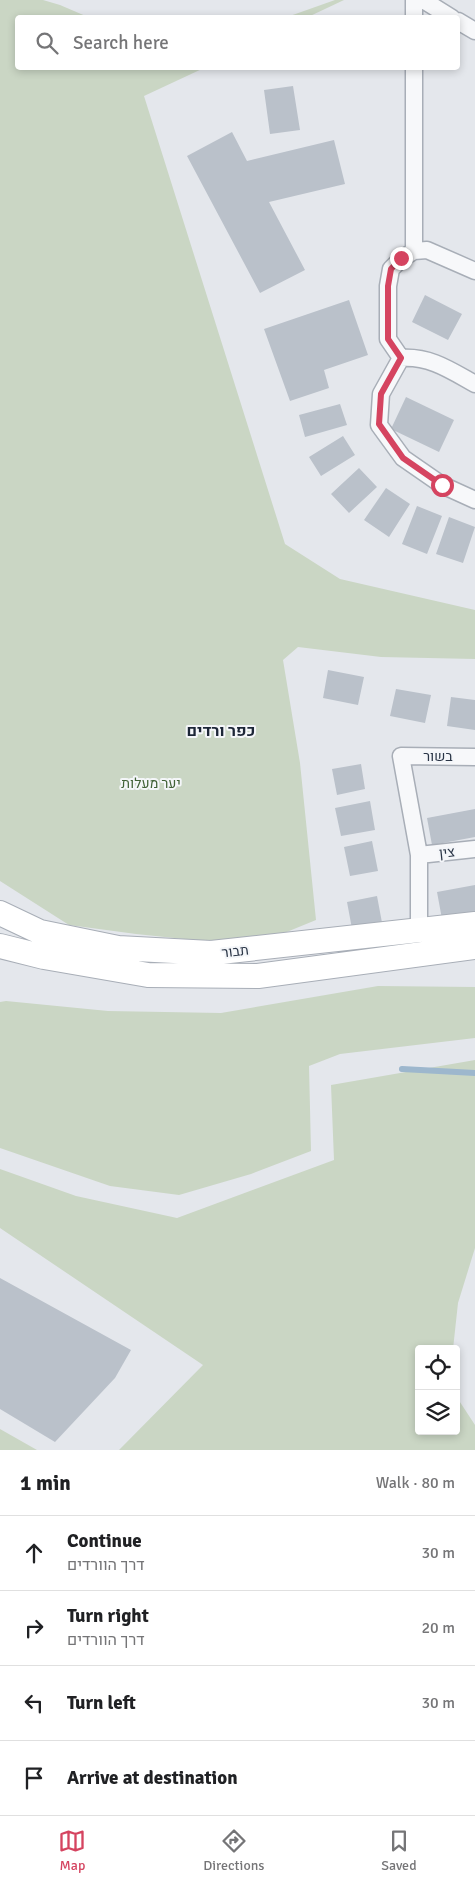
<!DOCTYPE html>
<meta charset="utf-8">
<style>
body{margin:0;font-family:Signika,Heebo,sans-serif;background:#f2f2f2;color:#202124}
.controls{position:absolute;right:15px;bottom:15px;display:grid;overflow:hidden;border-radius:5px;box-shadow:0 2px 8px #0003}
.controls button{width:45px;height:45px;display:grid;place-items:center;padding:0;border:0;border-bottom:1px solid #e0e0e0;background:#fff;color:#202124;font:25px sans-serif}
.stop{position:absolute;width:15px;height:15px;margin:-11px;border:4px solid #d54460;border-radius:50%;background:#fff}
.stop.end{background:#d54460;border-color:#fff;box-shadow:0 1px 5px #0008}
.list{margin:0;padding:0;list-style:none}
h2{display:flex;justify-content:space-between;align-items:center;height:65px;margin:0;padding:0 20px;font-size:21px}
h2 small{font-size:16px;font-weight:400;color:#757577}
.list li{display:grid;grid-template-columns:32px 1fr auto;gap:15px;align-items:center;box-sizing:border-box;height:75px;padding:0 20px;border-top:1px solid #e0e0e0}
.list b{display:block;font-size:19px;white-space:nowrap}
.list p{margin:0;font-size:16px;white-space:nowrap;color:#757577}
.list em{font-size:16px;font-style:normal;color:#757577}
.icon{flex:none;width:28px;height:28px;fill:none;stroke:currentColor;stroke-width:2;stroke-linecap:round;stroke-linejoin:round}
.map{position:relative;flex:none;width:475px;height:1450px;overflow:hidden}
.search{position:absolute;background:#fff;box-shadow:0 2px 8px #0003;left:15px;right:15px;top:15px;height:55px;display:flex;align-items:center;gap:12px;box-sizing:border-box;padding:0 18px;border-radius:5px;color:#757577;font-size:19px}
.sheet{height:365px;background:#fff}
nav{display:flex;justify-content:space-around;align-items:center;box-sizing:border-box;height:70px;border-top:1px solid #e0e0e0;background:#fff;font-size:14px;color:#757577}
nav a{display:grid;justify-items:center;gap:2px}
nav .on{color:#d54460}
.map>svg:first-child{display:block}
</style>
<div class="map">
<svg width="475" height="1450" viewBox="0 0 475 1450">
<rect width="100%" height="100%" fill="#e4e7ec"/>
<path fill="#cad6c4" d="M0 0H43L60 5 88 17 18 18V68H204L144 96 285 544 340 579 475 610V659L381 657 298 647 283 660 300 763 316 920 272 938 213 942 136 934 69 925 0 881Z
M335 0H344L308 17H287Z
M378 986 475 987V1038L340 1054 309 1066 311 1151 251 1174 179 1195 110 1186 0 1148V1002L6 1001 108 1011 221 1013Z
M475 1060V1248L458 1303 453 1349H419V1431H456V1387L458 1399 475 1425V1450H119L203 1365 0 1228V1169L76 1196 177 1218 334 1160 331 1085Z
M0 1429 37 1450H0Z"/>
<g fill="none" stroke-linecap="round" stroke-linejoin="round">
<path stroke="#9db7cd" stroke-width="6" d="M402 1069 475 1073"/>
</g>
<path fill="#bac1ca" d="M293 86 300 130 270 134 264 90Z
M232 132 247 161 334 140 345 184 269 202 305 270 260 293 187 156Z
M425 295 462 314 448 340 412 322Z
M349 300 368 355 324 370 329 388 290 401 264 329Z
M406 397 454 420 439 452 391 429Z
M340 404 347 425 305 437 299 415Z
M343 436 355 455 321 476 309 457Z
M359 468 377 487 349 513 331 494Z
M386 488 410 504 389 537 364 520Z
M417 506 442 516 427 554 402 544Z
M449 517 475 527 463 563 436 554Z
M328 670 364 677 358 705 323 698Z
M396 689 431 695 425 723 390 716Z
M451 697 475 700V730L447 726Z
M361 764 365 789 337 795 332 769Z
M370 801 375 830 341 836 335 808Z
M475 809V837L432 845 427 818Z
M372 841 378 871 350 876 344 847Z
M475 885V913L442 919 437 892Z
M377 896 383 928 353 934 347 902Z
M0 1278 131 1350 115 1378 55 1442 0 1409Z"/>
<g fill="none" stroke-linecap="round" stroke-linejoin="round">
<defs>
<path id="street" d="M414 0V18
M423 0 452 18
M458 21 475 31
M414 68V251
M401 358 388 339V286L391 269 401 259 414 251 427 250 475 271
M475 384C450 370 430 356 401 358L381 394 379 425 403 458 442 485 475 500
M419 855 475 849
M419 930V855L401 756 475 757"/>
<path id="secondary" d="M0 913 40 932 118 948 211 953 475 924
M0 946 44 957 148 975 258 976 475 947"/>
</defs>
<use href="#street" stroke="#a8aeb7" stroke-width="19"/>
<use href="#secondary" stroke="#a8aeb7" stroke-width="26"/>
<use href="#street" stroke="#f7f8fa" stroke-width="16"/>
<use href="#secondary" stroke="#fff" stroke-width="24"/>
</g>
<g fill="none" stroke-linecap="round" stroke-linejoin="round">
<path stroke="#d54460" stroke-width="6" d="M401 258 391 269 388 286V339L401 358 381 394 379 424 403 458 442 485"/>
</g>
<g text-anchor="middle" stroke-width="4" stroke-linejoin="round" paint-order="stroke">
<g font-size="14" fill="#2a3546" stroke="#f4f6f9">
<text x="438" y="761">בשור</text>
<text transform="translate(447 852) rotate(-6)" y="5">צין</text>
<text transform="translate(235 951) rotate(-7)" y="5">תבור</text>
</g>
<g font-size="14" fill="#416237" stroke="#f4f6f9">
<text x="151" y="788">יער מעלות</text>
</g>
<g font-size="16" font-weight="bold" fill="#1c2637" stroke="#f4f6f9">
<text x="221" y="736">כפר ורדים</text>
</g>
</g>
</svg>
<div class="controls">
<button><svg class="icon" aria-label="locate" viewBox="0 0 24 24"><circle cx="12" cy="12" r="6"/><path d="M12 2v4M12 18v4M2 12h4M18 12h4"/></svg></button>
<button><svg class="icon" aria-label="layers" viewBox="0 0 24 24"><path d="M12 4l9 5-9 5-9-5zM3 14l9 5 9-5"/></svg></button>
</div>
<div class="stop" style="left:442px;top:485px"></div>
<div class="stop end" style="left:401px;top:258px"></div>
<div class="search"><svg class="icon" aria-label="search" viewBox="0 0 24 24"><circle cx="10" cy="10" r="6"/><path d="M15 15l6 6"/></svg>Search here</div>
</div>
<section class="sheet">
<h2>1 min<small>Walk · 80 m</small></h2>
<ul class="list">
<li><svg class="icon" aria-label="ahead" viewBox="0 0 24 24"><path d="M12 20V5M6 11l6-6 6 6"/></svg><div><b>Continue</b><p>דרך הוורדים</p></div><em>30 m</em></li>
<li><svg class="icon" aria-label="right" viewBox="0 0 24 24"><path d="M7 20v-9h11M14 6l5 5-5 5"/></svg><div><b>Turn right</b><p>דרך הוורדים</p></div><em>20 m</em></li>
<li><svg class="icon" aria-label="left" viewBox="0 0 24 24"><path d="M17 20v-9H6M10 6l-5 5 5 5"/></svg><div><b>Turn left</b></div><em>30 m</em></li>
<li><svg class="icon" aria-label="arrive" viewBox="0 0 24 24"><path d="M6 21V4h12l-3 4 3 4H6"/></svg><div><b>Arrive at destination</b></div></li>
</ul>
</section>
<nav>
<a class="on"><svg class="icon" aria-label="map" viewBox="0 0 24 24"><path d="M3 6l6-2 6 2 6-2v14l-6 2-6-2-6 2zM9 4v14M15 6v14"/></svg>Map</a>
<a><svg class="icon" aria-label="directions" viewBox="0 0 24 24"><path d="M12 3l9 9-9 9-9-9zM9 14v-3h6M13 9l2 2-2 2"/></svg>Directions</a>
<a><svg class="icon" aria-label="saved" viewBox="0 0 24 24"><path d="M7 4h10v16l-5-4-5 4z"/></svg>Saved</a>
</nav>
